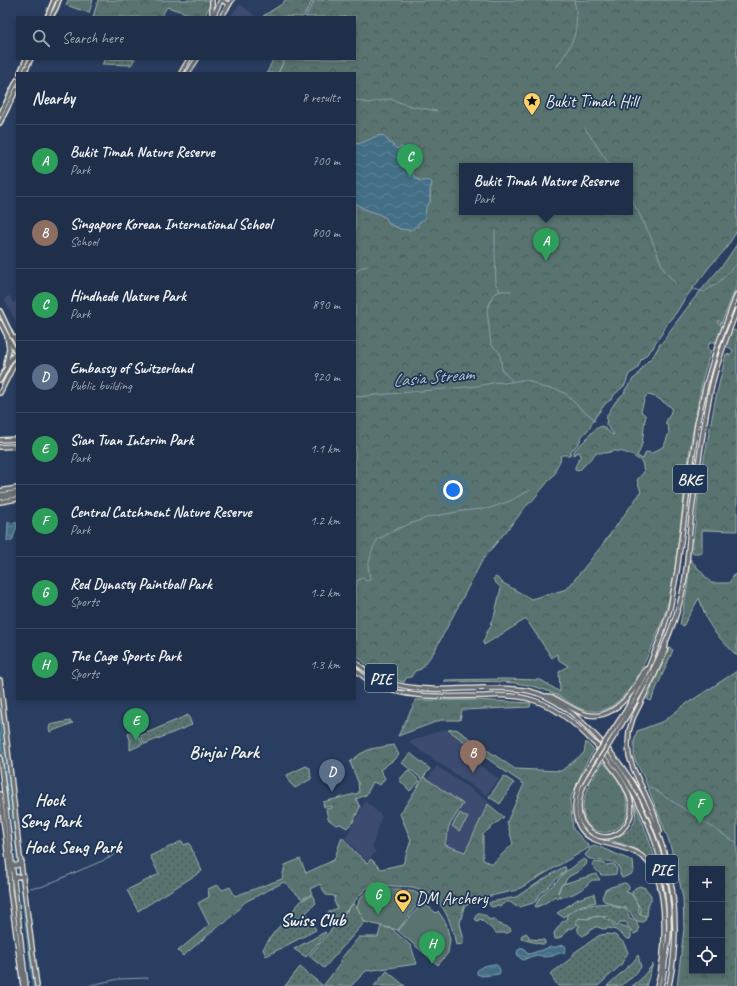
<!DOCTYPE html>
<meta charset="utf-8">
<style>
body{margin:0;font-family:Caveat,sans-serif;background:#2c3a53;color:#f1f3f6}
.controls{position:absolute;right:12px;bottom:12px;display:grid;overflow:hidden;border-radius:0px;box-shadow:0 2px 6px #0003}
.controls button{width:36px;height:36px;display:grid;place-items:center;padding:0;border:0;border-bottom:1px solid #3c4a61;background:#1f2e49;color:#f1f3f6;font:20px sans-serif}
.you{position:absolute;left:453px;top:490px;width:14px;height:14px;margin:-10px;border:3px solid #fff;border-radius:50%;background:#1a73e8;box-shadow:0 0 0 6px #1a73e833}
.badge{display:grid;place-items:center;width:26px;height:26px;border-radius:50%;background:#8abfa5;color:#fff;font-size:13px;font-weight:700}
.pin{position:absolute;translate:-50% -33px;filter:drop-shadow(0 1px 2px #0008)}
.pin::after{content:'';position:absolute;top:21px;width:14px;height:12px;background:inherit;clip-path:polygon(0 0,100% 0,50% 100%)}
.popup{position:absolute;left:459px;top:163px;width:174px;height:52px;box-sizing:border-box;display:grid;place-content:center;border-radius:0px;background:#1f2e49;filter:drop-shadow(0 1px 3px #0005);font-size:13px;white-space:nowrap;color:#a1a8b4}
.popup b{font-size:15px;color:#f1f3f6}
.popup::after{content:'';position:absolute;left:50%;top:100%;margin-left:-8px;border:8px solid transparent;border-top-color:#1f2e49}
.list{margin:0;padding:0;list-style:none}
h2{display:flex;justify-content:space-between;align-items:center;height:52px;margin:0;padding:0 16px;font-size:17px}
h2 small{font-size:13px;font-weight:400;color:#a1a8b4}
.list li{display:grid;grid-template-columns:26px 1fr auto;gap:12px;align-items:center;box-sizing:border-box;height:72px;padding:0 16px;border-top:1px solid #3c4a61}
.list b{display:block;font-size:15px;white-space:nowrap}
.list p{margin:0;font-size:13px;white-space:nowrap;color:#a1a8b4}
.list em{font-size:13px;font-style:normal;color:#a1a8b4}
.icon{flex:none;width:22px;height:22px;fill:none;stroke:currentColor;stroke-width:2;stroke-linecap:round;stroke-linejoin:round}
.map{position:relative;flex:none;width:737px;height:986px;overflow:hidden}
.search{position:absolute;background:#1f2e49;box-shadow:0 2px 6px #0003;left:16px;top:16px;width:340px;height:44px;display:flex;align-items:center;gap:10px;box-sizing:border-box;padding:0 14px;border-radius:0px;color:#a1a8b4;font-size:15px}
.panel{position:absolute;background:#1f2e49;box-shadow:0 2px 6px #0003;left:16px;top:72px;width:340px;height:628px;border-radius:0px}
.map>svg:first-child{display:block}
</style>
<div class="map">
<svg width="737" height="986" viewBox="0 0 737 986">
<defs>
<pattern id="green-dots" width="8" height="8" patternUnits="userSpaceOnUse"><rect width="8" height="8" fill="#587370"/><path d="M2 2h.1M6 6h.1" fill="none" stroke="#505b59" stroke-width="1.8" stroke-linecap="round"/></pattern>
<pattern id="forest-crowns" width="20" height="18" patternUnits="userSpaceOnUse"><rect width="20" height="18" fill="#587370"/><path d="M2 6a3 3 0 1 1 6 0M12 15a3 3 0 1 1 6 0" fill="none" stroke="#505b59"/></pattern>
<pattern id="water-waves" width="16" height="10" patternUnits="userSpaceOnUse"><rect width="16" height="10" fill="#426e86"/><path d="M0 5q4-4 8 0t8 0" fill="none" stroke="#5e8397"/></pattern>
</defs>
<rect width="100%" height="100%" fill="#293e61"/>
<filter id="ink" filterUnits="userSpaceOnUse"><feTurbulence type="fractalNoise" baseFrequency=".025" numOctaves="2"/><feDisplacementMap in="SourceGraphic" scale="8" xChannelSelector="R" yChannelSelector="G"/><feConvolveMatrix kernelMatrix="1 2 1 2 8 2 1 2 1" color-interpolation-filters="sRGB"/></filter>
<g filter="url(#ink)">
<path fill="#3c4b6f" d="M240 4 253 14 256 17H229Z
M10 296 13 303 17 301V324L5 300 6 297Z
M445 729 471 748 466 755 499 779 486 795 408 742Z
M437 766 489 802 464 851 446 845 450 827 463 805 427 779Z
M365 801 382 816 372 847 376 852 367 861 345 839Z"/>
<path fill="url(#green-dots)" stroke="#a6b2ac" d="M105 59H135L131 65 102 64Z
M273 59H285L278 73H267Z
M669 648 673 650 651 701 647 699Z
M188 715 192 725 145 744 140 736Z
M70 721 73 723 50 732 49 729 50 725Z
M134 729 143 744 130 750V740L128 734Z
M306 766 310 768 311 779 295 788 289 782 287 775Z
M635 804C644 826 653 847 658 871 644 850 631 847 608 839 629 834 638 827 635 804Z
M182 841 184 845 189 843 202 871 138 911 127 890 159 874 150 856Z
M594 862 603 863 607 865 611 864 615 865 617 869 616 874C614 875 605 875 601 875L592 865Z
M563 867H565L566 868 565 871 547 888 540 894 536 901 533 903 520 907 515 906C508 899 507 902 500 906L498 905 493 907 490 906 489 903 491 902 516 897Z
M640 886 645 888 651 895V900L648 905 647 916 641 915 640 908 632 894V892L635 888Z
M312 895 316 903 306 913 316 930 266 956 263 949 272 935 301 901Z
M608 903 611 904 616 907 626 909 630 918 636 921 639 929 638 932 634 934 631 931 626 922H621L615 924 607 917 592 916 570 929 568 928 565 934 558 939H555L554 933 562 922 566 920 567 915C568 913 570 911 571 910 579 905 599 904 608 903Z
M353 904 357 907 365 922 324 968 309 956Z
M325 932 326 933 306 957 294 949Z
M608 934 615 935 623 942 628 952 621 965 598 986H558L550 974 569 960 575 952 600 935Z
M638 955 641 967 634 976 620 986H607L633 962Z
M300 967 322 985V986H285Z"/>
<path fill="url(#forest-crowns)" stroke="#a6b2ac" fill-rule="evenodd" d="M98 0H211V1L205 17H199L167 7 161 17H93Z
M285 0H313L303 17 263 16 282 4Z
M315 0H737V231L725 250 710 266 684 300 676 313 669 321 661 335 655 343 653 348 641 360 637 369 629 374 625 385 614 395 612 399 606 403 596 416 589 429 582 436 579 443 571 451 570 455H561L560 461 555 470 556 472 532 501 526 506 517 518 483 559 434 652 421 669 415 671 411 677 406 678 404 682 383 675 369 667 355 654V203L362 208 370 211 377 213 387 218 389 224 400 229H406L410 230 418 223 426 207 430 202V190L432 183C428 182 423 181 419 180 408 176 411 161 413 153L402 147 397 149 387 140 384 136H377L361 144H355V73H278L285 59H355V17H305ZM462 166H630V212H462Z
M737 244V285L721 324 718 320 717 322C723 327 729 330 737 331V531L702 530V553H692L698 497 703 464 715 401 726 354 731 355 733 350C726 346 718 341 710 342L707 349 711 351 703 377 691 441 673 583C667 610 659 632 647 657 640 673 631 691 617 702 610 708 601 712 592 711 580 711 569 702 559 696 552 693 544 689 536 687 507 679 476 682 445 682V680L504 679 541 680 560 692 559 672 568 666 559 660 557 654 552 658 526 619 484 645 483 642 487 632 492 625 490 623 494 617 501 588 495 582 493 579 496 577 503 583 531 599 567 589 600 548 641 492 637 480 644 472 642 462C634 456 625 451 615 451 612 451 608 453 605 453 601 453 599 452 595 454L579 471 575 470V467L581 455 579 452 573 455C574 448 578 447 582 443 589 437 592 429 602 426L613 435 614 434 606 425 607 415 616 401 625 392V390L633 379 637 376 645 364 654 355 660 344 664 340 672 328 693 300 725 262ZM648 395 656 397 672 408 670 414 665 424 668 426 669 433 664 446 652 453 646 452 643 459 637 456C645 444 642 429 646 416L641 411 645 397Z
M690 559 711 583H729L734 575 737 574V656L716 634 707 620 699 598 683 626 680 625 687 589Z
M737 671V986H677L684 929 683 898 677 870 668 838 644 778 634 758V742L637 731 664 721 683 706ZM692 869H722V971H692Z
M416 700H476L531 703 530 707 462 710 460 720H441L398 736Z
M456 729 515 769 561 771 584 753 586 742 594 750 585 765 570 800 573 829 590 847 517 890 477 899 464 907 460 923 463 936V944L456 945C451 919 441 893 412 887 406 886 399 887 393 886 387 886 380 884 374 882L360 895 347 910 331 924 325 914 337 908 334 901 335 896 326 895 320 884 310 889 312 894 302 899 284 882 245 902 225 923 221 924 183 956 178 951 209 925 198 903 209 897 208 889 217 885 223 890 230 887 235 896 282 879 285 865 300 859 306 873 334 860 342 837 353 850 367 863 371 859 381 869 403 864 411 840 400 814 424 777 463 804 449 826 445 845 465 852 488 804 504 817 483 834V860L492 864 513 844 507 822 524 784 506 772 448 730Z
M394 745 399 755 392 761 380 770 385 778 380 785 373 782 366 795 356 799 360 807 353 822 347 828 340 824 336 825 328 819 326 809 332 808V806L324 807 323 802 359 793 358 782 350 762 360 754 370 749Z
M603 762C612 772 623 784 626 798 636 839 581 845 583 806 584 790 596 775 603 762Z
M593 845 597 846 633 861 634 871 632 874 622 878 620 875C621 862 612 861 602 861 597 861 594 858 589 859L585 855Z
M584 859 587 861 586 865 579 871 568 877 565 882 560 886 558 893 560 888 563 884 596 874 600 880H592C585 888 572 897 560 897L559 895V897L557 898 555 896C549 901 543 905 536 907L535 906 541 896 558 880 566 871C571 870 578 862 584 859Z
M624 883 627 884 629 887V889L626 892 630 893C635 898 639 906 639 913L645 916 646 918 643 922C631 922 634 914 626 908 623 907 619 907 616 906 612 904 609 902 604 901L602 898 605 890 611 887Z
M594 894 596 902 582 905 563 917 557 913 578 899Z
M478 913H481L482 915C486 915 487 915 488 919L490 920 492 919H495L497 923 510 928 511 931 508 933H496L481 919 477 921 475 919 476 915Z
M601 916C606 919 612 921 614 926L620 925 627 927 631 933V937L630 939H627L616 930 613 929 608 928 603 929 598 927H595L583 936C579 934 577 932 578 927L580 926 577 924 576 922 579 918 587 919 593 917Z
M381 926 392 929 411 946 417 964 366 971 351 986H323L340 964V960L359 937H378Z
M526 933 529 936V939L544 940 545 942V944H541L521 939V938L522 935Z
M653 964 646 986H632L640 980Z"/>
<path fill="#587370" stroke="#a6b2ac" d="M68 0H93L89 13 66 5Z
M410 753 430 769 422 779 402 763Z
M408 770 420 781 410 791 399 780Z
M504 776 514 783 500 804 489 797Z
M460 813 468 818 459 831 452 826Z
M374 886 384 889H400L415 892 423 897 398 930 365 922 357 907 360 898Z
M423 902 436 913 438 911 446 923 450 940 448 953 438 965 398 931Z
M387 971 405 986H374Z"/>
<path fill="url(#water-waves)" stroke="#89a2ad" d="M381 135 384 136 387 140 397 149 402 147 413 153C411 162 409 181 423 181 428 181 429 179 432 183L430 190V202L426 207 425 219 418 223V226L414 228 412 230 400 229 396 227 389 224 386 218 377 213 370 211 362 208 355 203V144C364 144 372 137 381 135Z
M8 522 17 523V528L16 529 12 541H7Z
M0 699 13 810H9L0 736Z
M562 945H564L566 947 564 953H559L553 956 544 957 542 956 537 955 530 957 523 960 520 958 517 954 518 950 522 948H524L527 953 529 954 542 950 550 947H556Z
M494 964C498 965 500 968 500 972L499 974 482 976 477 974V971C480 966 488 965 494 964Z"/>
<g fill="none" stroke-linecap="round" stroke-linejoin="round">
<path stroke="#89a2ad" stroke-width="1" d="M556 68C573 43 581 31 574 0
M355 100 368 103 390 99 411 106 437 111
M585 128 610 166
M630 196 650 235 664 270 675 283
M495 231V253
M495 254 496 284 500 291 493 295 487 310 491 344 500 353 502 370 513 382
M355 273 360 268 367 266
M691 288 704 292 719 282 737 263
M500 291H511
M355 397 477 386 497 382 504 383 522 380 530 381 541 387 558 390 566 394 582 410 591 416 595 421
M355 590 358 580 362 578 367 581 370 580 368 566 373 548 377 540 399 528 429 517 463 511 490 508 510 501 530 490
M733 700 737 707
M650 787 732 840 737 842
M104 840 109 858
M30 888 41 887 109 858 117 853H120
M87 986 118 979 148 978"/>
<path stroke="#426e86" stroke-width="2.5" d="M11 808 33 986"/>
<defs>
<path id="major" d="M222 0 229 5
M47 17 54 0
M51 17 56 8 59 0
M20 73 26 59
M24 73 31 59
M0 115 17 80
M0 123 17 89
M0 311 12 336 17 344
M0 322 7 336 17 354
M0 495 17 492
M0 498 17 495"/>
<path id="highway" d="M212 0V16
M213 17 221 0
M221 17 232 0
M181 73 189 59
M188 73 197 59
M12 336 17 339
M6 365 9 349 7 336
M0 380 11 359 17 352
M0 393 17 359
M0 440 17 439
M0 447 17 446
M0 491 17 488
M0 502 17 499
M355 662C361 667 368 672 375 676 408 694 448 689 484 688 499 688 515 688 529 691 556 697 578 717 596 736 661 804 688 894 669 986
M355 669C361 675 367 680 375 684 407 700 450 696 485 696 501 695 517 695 533 700 557 707 577 725 594 743 601 749 608 755 613 762 622 772 628 784 635 796 657 836 670 883 669 929 669 940 667 951 665 962 664 970 664 978 661 986
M0 680 20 856 37 986
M547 696 552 697C562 702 571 709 582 713 604 722 621 706 633 690 638 683 641 675 646 669
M611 733 625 712 645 676 661 636 670 609 677 571 697 424 706 384 717 347 737 294
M615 735C641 693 667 650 680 602 686 582 687 561 689 540 690 525 692 510 694 495 699 457 704 419 713 381 719 357 728 333 737 310
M0 757 26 986
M592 762C587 770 581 779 578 789 572 808 574 832 596 840 614 847 635 847 648 862 670 886 666 956 657 986
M596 766C590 775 584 783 581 793 577 808 578 823 591 832 595 835 600 837 605 837 623 837 634 818 631 802 626 782 610 765 598 750
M0 794 9 867 10 890 23 986
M660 831 654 813 633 768 629 756 628 745 629 731 633 718 654 676 665 651 666 644
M12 864C15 867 19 865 22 862
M14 879 16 877 24 876"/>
</defs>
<use href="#major" stroke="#f4f1e8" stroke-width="6"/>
<use href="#highway" stroke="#f4f1e8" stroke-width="6"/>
<use href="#major" stroke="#6b6f75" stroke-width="3"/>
<use href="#highway" stroke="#6b6f75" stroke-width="3.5"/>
<defs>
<path id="highway-bridge" d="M592 762 611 733
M596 766 615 735"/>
</defs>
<use href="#highway-bridge" stroke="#f4f1e8" stroke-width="6" stroke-linecap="butt"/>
<use href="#highway-bridge" stroke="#6b6f75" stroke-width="3.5"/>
</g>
</g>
<defs>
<symbol id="sight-pin" viewBox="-11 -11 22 30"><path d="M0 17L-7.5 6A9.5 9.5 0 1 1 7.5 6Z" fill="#ffd166" stroke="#1d3557"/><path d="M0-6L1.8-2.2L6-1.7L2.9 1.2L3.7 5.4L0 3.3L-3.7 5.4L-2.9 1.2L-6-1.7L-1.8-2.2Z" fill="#111"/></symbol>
<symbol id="stadium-pin" viewBox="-11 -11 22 30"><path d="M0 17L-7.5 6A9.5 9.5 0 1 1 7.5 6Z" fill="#ffd166" stroke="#1d3557"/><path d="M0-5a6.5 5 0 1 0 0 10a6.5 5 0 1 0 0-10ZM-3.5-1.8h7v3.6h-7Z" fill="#111"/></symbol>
</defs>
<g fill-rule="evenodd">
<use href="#sight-pin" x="522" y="91" width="20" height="27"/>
<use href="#stadium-pin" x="393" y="888" width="20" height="27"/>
</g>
<g text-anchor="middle" stroke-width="3.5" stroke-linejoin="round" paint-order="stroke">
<g fill="#1d3557" stroke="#b4b9bc" stroke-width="1">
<rect x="673" y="465" width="34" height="28" rx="3"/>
<rect x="365" y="664" width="32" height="28" rx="3"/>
<rect x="646" y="855" width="32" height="28" rx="3"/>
</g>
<g font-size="16" font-weight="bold" fill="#f4f1e8">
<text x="690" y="485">BKE</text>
<text x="381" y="684">PIE</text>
<text x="662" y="875">PIE</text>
</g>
<g font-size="17" fill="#f4f1e8" stroke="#1d3557" text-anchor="start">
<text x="545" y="107">Bukit Timah Hill</text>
<text x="416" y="904">DM Archery</text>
</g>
<g font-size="18" font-style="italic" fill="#b6c3c6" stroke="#1d3557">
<text transform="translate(433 377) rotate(-5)" y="6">Lasia Stream</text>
</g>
<g font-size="18" font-weight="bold" fill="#f4f1e8" stroke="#1d3557">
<text x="224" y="758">Binjai Park</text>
<text x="50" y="806">Hock<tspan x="50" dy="21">Seng Park</tspan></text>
<text x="73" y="853">Hock Seng Park</text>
<text x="313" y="926">Swiss Club</text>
</g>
</g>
</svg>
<div class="controls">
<button>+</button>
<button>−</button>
<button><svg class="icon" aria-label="locate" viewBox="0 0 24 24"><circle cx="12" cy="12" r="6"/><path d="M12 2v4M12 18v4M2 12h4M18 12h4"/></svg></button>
</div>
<div class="you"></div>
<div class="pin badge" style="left:546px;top:261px;background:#2e9e5b">A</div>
<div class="popup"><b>Bukit Timah Nature Reserve</b>Park</div>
<div class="pin badge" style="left:473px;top:773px;background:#8d6e63">B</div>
<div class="pin badge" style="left:410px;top:177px;background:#2e9e5b">C</div>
<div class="pin badge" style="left:332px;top:792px;background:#5c6f8a">D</div>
<div class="pin badge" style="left:136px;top:741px;background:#2e9e5b">E</div>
<div class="pin badge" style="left:700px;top:824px;background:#2e9e5b">F</div>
<div class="pin badge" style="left:378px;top:915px;background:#2e9e5b">G</div>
<div class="pin badge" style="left:432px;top:964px;background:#2e9e5b">H</div>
<div class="search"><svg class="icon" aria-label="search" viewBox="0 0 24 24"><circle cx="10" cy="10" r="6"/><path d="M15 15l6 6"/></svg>Search here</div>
<section class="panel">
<h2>Nearby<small>8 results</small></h2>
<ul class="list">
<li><span class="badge" style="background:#2e9e5b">A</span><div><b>Bukit Timah Nature Reserve</b><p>Park</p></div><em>700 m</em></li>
<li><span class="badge" style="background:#8d6e63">B</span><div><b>Singapore Korean International School</b><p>School</p></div><em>800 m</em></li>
<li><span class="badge" style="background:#2e9e5b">C</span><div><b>Hindhede Nature Park</b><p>Park</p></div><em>890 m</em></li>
<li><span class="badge" style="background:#5c6f8a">D</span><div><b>Embassy of Switzerland</b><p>Public building</p></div><em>920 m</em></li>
<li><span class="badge" style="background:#2e9e5b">E</span><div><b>Sian Tuan Interim Park</b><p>Park</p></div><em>1.1 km</em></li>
<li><span class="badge" style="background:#2e9e5b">F</span><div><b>Central Catchment Nature Reserve</b><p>Park</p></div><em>1.2 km</em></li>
<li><span class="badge" style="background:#2e9e5b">G</span><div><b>Red Dynasty Paintball Park</b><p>Sports</p></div><em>1.2 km</em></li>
<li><span class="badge" style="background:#2e9e5b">H</span><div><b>The Cage Sports Park</b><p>Sports</p></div><em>1.3 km</em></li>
</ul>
</section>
</div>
